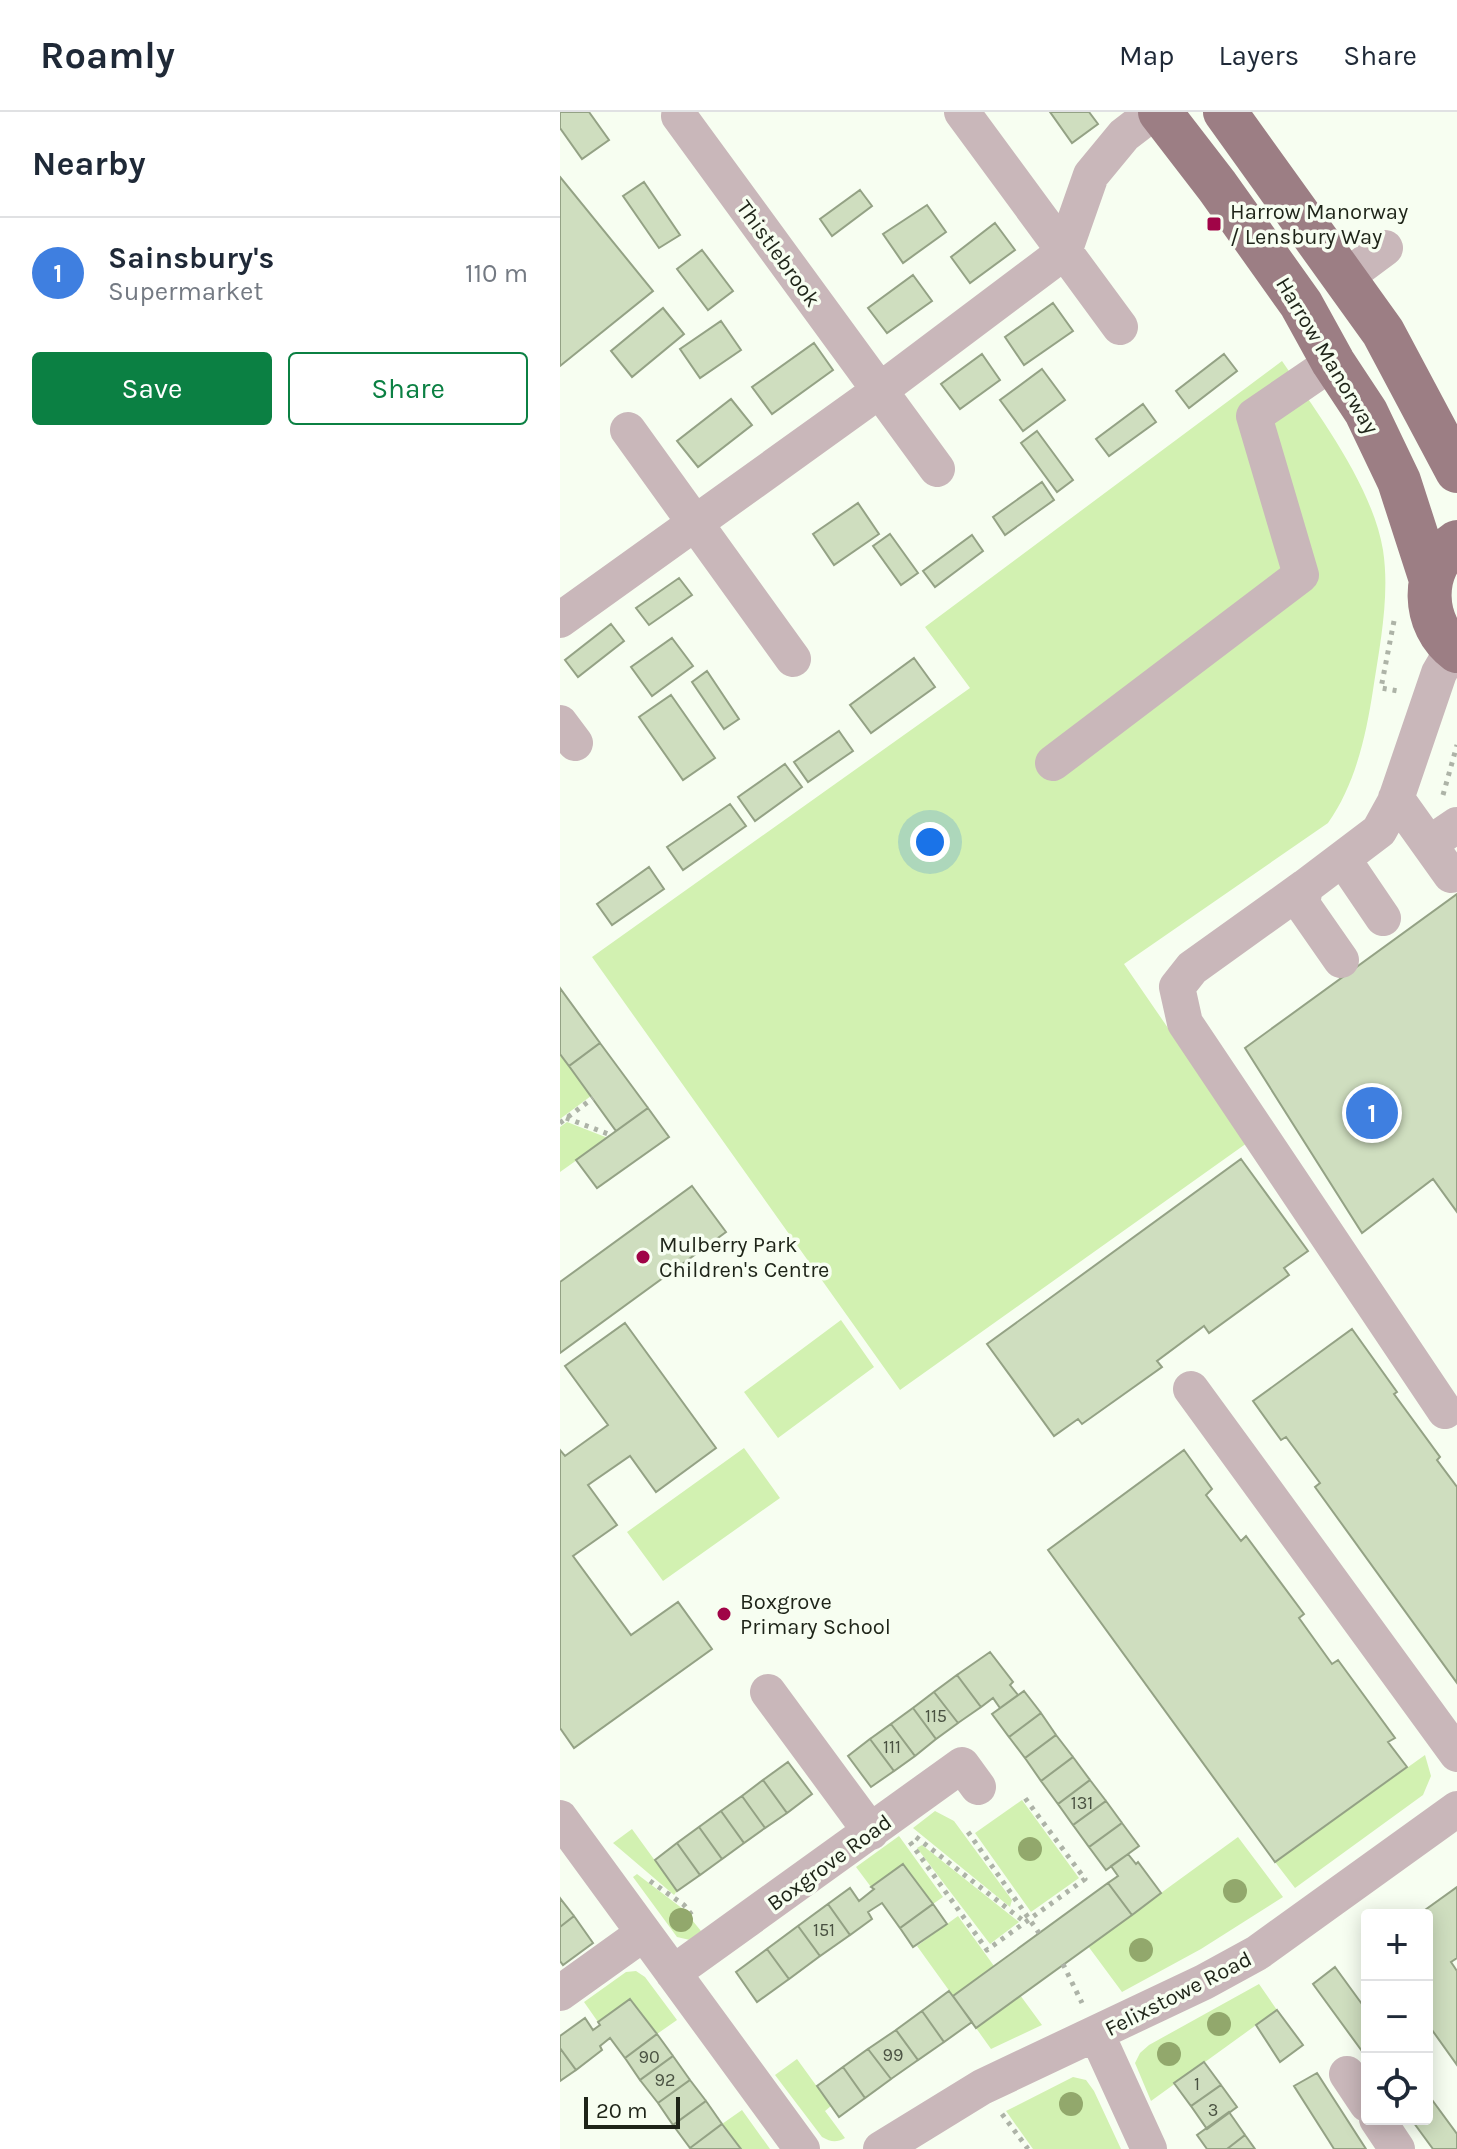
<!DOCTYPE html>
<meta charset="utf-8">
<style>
body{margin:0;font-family:Karla,sans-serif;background:#f2f2f3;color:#1f2937}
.controls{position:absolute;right:24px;bottom:24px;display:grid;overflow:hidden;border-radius:8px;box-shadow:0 4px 20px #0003}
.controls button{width:72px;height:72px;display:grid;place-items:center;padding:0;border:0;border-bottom:2px solid #e0e1e3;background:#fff;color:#1f2937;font:40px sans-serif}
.scale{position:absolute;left:24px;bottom:20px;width:96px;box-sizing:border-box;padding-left:8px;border:4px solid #1e2418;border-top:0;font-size:22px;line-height:28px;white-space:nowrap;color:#1e2418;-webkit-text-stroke:6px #f7fef1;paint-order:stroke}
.you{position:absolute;left:370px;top:730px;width:28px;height:28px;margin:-20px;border:6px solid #fff;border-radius:50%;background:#1a73e8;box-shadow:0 0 0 12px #1a73e833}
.badge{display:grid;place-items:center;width:52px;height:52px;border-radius:50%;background:#0b8043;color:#fff;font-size:26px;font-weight:700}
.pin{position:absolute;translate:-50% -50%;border:4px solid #fff;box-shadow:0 2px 8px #0006}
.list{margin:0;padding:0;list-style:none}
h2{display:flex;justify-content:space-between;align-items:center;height:104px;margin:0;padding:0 32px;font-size:34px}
h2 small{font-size:26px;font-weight:400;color:#747a83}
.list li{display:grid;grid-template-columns:52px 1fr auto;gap:24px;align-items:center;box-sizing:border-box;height:112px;padding:0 32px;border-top:2px solid #e0e1e3}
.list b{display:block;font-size:30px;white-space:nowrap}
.list p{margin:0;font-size:26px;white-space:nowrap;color:#747a83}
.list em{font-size:26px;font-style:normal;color:#747a83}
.actions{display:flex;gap:16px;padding:24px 32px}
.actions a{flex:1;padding:18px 0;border:2px solid #0b8043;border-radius:8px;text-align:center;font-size:28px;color:#0b8043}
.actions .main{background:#0b8043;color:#fff}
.icon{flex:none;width:44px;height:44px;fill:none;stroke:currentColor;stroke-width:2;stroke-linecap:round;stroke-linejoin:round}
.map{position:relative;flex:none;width:897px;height:2037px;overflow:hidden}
header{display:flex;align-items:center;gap:48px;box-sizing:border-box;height:112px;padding:0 40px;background:#fff;border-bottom:2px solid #e0e1e3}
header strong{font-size:38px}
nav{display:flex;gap:44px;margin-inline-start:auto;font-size:28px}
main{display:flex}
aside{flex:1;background:#fff}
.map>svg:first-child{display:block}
</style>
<header>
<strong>Roamly</strong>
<nav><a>Map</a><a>Layers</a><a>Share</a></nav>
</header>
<main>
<aside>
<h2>Nearby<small></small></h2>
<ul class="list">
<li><span class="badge" style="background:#3f7fe0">1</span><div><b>Sainsbury's</b><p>Supermarket</p></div><em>110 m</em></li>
</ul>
<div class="actions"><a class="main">Save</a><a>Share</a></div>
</aside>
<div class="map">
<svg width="897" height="2037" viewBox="0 0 897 2037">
<rect width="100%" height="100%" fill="#f7fef1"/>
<path fill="#d2f1b1" d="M722 249C758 302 812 373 823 438 830 483 820 533 813 578 806 624 795 673 768 711L564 852 687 1031 340 1278 32 845 410 576 365 515Z
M0 942 31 984 0 1007Z
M7 1010 48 1026 0 1060V1015Z
M281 1208 314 1255 218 1326 184 1280Z
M184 1336 220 1386 103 1469 67 1420Z
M865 1643 871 1664 863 1683 735 1776 715 1750Z
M462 1688 519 1766 471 1800 415 1721Z
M375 1699 394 1709 452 1788 450 1795 353 1716Z
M72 1717 117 1779 114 1783 53 1731Z
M339 1724 383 1785 373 1792 343 1752 311 1775 296 1755Z
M678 1725 723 1785 641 1837 562 1880 528 1834Z
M362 1733 459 1810 430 1832 357 1736Z
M77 1762 123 1797 141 1819 130 1828 117 1825 73 1765Z
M398 1804 434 1854 393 1884 357 1834Z
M76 1859 85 1865 117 1908 97 1922 70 1887 38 1910 24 1890 66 1860Z
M699 1872 717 1898 591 1989 575 1951 580 1941 589 1933Z
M460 1883 482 1913 431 1937 416 1916Z
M237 1947 271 1994 265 1999 285 2026C276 2031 271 2030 262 2025L215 1963Z
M513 1965 526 1968 534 1979 561 2037H473L446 1999Z
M182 1998 210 2037H181L162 2012Z"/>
<path fill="#cfdebf" stroke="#94a285" stroke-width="2" d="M0 0H29L49 28 22 47 0 16Z
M490 0H529L538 12 512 31Z
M0 65 93 179 0 254Z
M84 70 120 123 99 136 63 84Z
M300 78 312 94 272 124 260 107Z
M367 93 386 120 343 151 323 122Z
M435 111 455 138 410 171 391 145Z
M142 138 173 179 148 198 117 157Z
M353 163 372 189 327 221 308 196Z
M493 191 513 219 464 253 445 225Z
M103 196 124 222 72 265 51 239Z
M161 209 181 238 140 266 120 237Z
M254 231 273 258 212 302 192 275Z
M422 242 440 268 400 297 381 272Z
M664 242 677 259 629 296 616 279Z
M482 257 505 288 463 319 440 288Z
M171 287 192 313 138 355 117 329Z
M583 292 596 310 549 344 536 327Z
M477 319 513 368 497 380 461 331Z
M482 370 494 388 445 423 433 405Z
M298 391 319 422 274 453 253 422Z
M330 422 358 461 341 473 313 434Z
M412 423 423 439 375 475 363 459Z
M119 466 132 483 89 513 76 496Z
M51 512 64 529 18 565 5 548Z
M112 526 133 554 92 584 71 555Z
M354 546 375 575 311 621 290 593Z
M147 559 179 607 164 617 132 570Z
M111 583 155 646 123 668 79 605Z
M279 619 293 639 248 670 234 650Z
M225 652 242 675 195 709 178 685Z
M170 692 186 714 123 758 107 735Z
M89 755 104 777 52 813 37 792Z
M897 782V1100L873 1067 802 1121 685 936Z
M0 876 40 931 9 954 0 942Z
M40 931 88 996 56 1019 9 954Z
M88 996 109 1025 37 1076 16 1048Z
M681 1047 748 1139 724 1156 729 1163 649 1221 644 1214 597 1249 602 1255 522 1312 518 1307 494 1324 427 1232Z
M132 1074 166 1120 0 1241V1170Z
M65 1211 156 1336 96 1380 70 1344 28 1373 57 1413 13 1444 71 1523 118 1490 152 1537 14 1636 0 1616V1338L5 1344 48 1313 5 1254Z
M792 1217 837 1280 834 1282 880 1345 877 1348 897 1375V1571L755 1375 760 1371 726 1325 721 1328 693 1289Z
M624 1338 652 1377 646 1383 681 1429 686 1424 744 1502 739 1506 772 1552 778 1548 835 1626 828 1630 847 1655 715 1750 488 1438Z
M430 1540 453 1570 450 1573 458 1583 440 1596 433 1586 421 1595 397 1563Z
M397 1563 421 1595 398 1611 374 1580Z
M464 1579 481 1601 449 1625 432 1602Z
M374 1580 398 1611 376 1627 353 1596Z
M353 1596 376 1627 355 1644 331 1612Z
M481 1601 496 1623 465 1646 449 1625Z
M331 1612 355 1644 334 1659 310 1627Z
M496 1623 513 1645 481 1669 465 1646Z
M310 1627 334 1659 311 1675 288 1644Z
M513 1645 530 1668 498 1692 481 1669Z
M228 1650 252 1682 227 1701 203 1668Z
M203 1668 227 1701 205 1716 182 1684Z
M530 1668 546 1689 513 1713 498 1692Z
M182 1684 205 1716 184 1731 161 1699Z
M546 1689 562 1711 529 1735 513 1713Z
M161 1699 184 1731 162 1747 139 1715Z
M562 1711 579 1734 546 1758 529 1735Z
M139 1715 162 1747 140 1763 117 1731Z
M117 1731 140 1763 117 1779 95 1748Z
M568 1742 576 1752 578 1750 601 1781 572 1803 548 1771 558 1764 551 1754Z
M343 1752 373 1792 340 1816 322 1791 308 1800 312 1807 290 1823 268 1792 290 1776 299 1789 314 1777 311 1775Z
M548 1771 572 1803 416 1916 393 1884Z
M897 1775V1846L891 1850 897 1859V1953L867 1911V1803H858Z
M0 1786 14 1804 0 1815Z
M268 1792 290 1823 260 1844 238 1814Z
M373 1792 387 1812 353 1835 340 1816Z
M14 1804 33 1831 3 1853 0 1849V1815Z
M238 1814 260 1844 229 1867 207 1837Z
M207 1837 229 1867 197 1890 176 1860Z
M775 1855 807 1899V1946L753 1872Z
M389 1879 412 1910 384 1930 362 1899Z
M70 1887 97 1922 65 1946 50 1926 40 1934 42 1938 16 1958 0 1936V1924L25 1906 33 1918 40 1913 38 1910Z
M717 1898 743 1933 720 1950 696 1913Z
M362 1899 384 1930 358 1948 336 1918Z
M336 1918 358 1948 331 1967 308 1937Z
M97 1922 113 1944 80 1968 65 1946Z
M0 1936 16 1958 0 1969Z
M308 1937 331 1967 305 1986 283 1955Z
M113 1944 130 1968 98 1991 80 1968Z
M644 1950 661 1973 631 1994 614 1971Z
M283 1955 305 1986 279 2005 257 1974Z
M757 1961 806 2037H774L769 2029 734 1974Z
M130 1968 146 1989 113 2013 98 1991Z
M661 1973 677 1995 647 2017 631 1994Z
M867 1981 897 2022V2037H873L851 2007H867Z
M146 1989 162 2012 130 2036 113 2013Z
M669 2000 685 2023 667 2037H647L637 2023Z
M162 2012 181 2037H131L130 2036Z
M685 2023 695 2037H667Z"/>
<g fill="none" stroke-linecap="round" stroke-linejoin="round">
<path stroke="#adb3a7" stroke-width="5" stroke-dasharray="4 6" stroke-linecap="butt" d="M834 509 821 576 838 579
M883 683 897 633
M6 1006 51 1023
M0 1011 33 986
M408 1720 479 1821
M356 1725 466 1811
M350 1730 427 1838 525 1767 462 1682
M90 1769 124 1793 134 1806
M503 1852 522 1891
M442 2002 468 2037"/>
<path stroke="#c9b7ba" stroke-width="36" d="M402 0 560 215
M119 4 377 357
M786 165 825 136
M68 318 233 547
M0 508 319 279 504 140 531 63 564 23 594 0
M0 611 15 631
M493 651 741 463 694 304 773 250
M836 686 891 763
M869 732 897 713
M783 747 823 806
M745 775 632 856 617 875 625 911 885 1299
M781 848 742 792 745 775 819 719 835 690 879 561 893 537
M631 1277 897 1642
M208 1580 311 1720
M0 1706 242 2037
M113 1861 402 1653 418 1675
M0 1881 84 1821
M537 1923 589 2037
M787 1962 807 1992
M817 2007 837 2037
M321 2037 422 1975 644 1870 697 1841 897 1697"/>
<path stroke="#9c7e84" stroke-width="44" d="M600 0 657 74 741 192 773 250 806 300 839 369 871 468
M665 0 823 220 897 359
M897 430C859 455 862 514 897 539"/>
</g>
<g fill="#92a86c">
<circle cx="470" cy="1737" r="12"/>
<circle cx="675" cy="1779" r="12"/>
<circle cx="121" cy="1808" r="12"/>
<circle cx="581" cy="1838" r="12"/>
<circle cx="659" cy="1912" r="12"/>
<circle cx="609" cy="1942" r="12"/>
<circle cx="511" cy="1992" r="12"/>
</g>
<g fill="#a00447" stroke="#f7fef1" stroke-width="3">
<rect x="646" y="104" width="16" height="16" rx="4"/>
<circle cx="83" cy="1145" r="8"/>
<circle cx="164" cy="1502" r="8"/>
</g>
<g text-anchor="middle" stroke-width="7" stroke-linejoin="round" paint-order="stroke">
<g font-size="18" fill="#4a5242">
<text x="376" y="1610">115</text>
<text x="332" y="1641">111</text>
<text x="522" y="1697">131</text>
<text x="264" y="1824">151</text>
<text x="333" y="1949">99</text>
<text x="89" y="1951">90</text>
<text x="105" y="1974">92</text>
<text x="637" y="1978">1</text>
<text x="653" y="2004">3</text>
</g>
<g font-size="22" fill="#1e2418" stroke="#f7fef1" text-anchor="start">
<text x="670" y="107">Harrow Manorway<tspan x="670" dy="25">/ Lensbury Way</tspan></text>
<text x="99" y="1140">Mulberry Park<tspan x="99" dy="25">Children's Centre</tspan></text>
<text x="180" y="1497">Boxgrove<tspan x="180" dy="25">Primary School</tspan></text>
</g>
<g font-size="22" fill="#1e2418" stroke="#f7fef1">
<text transform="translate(219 141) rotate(54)" y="8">Thistlebrook</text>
<text transform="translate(768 243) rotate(59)" y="8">Harrow Manorway</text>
<text transform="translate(269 1750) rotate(-36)" y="8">Boxgrove Road</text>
<text transform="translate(618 1881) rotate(-27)" y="8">Felixstowe Road</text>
</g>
</g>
</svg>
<div class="controls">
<button>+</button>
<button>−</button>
<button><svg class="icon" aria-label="locate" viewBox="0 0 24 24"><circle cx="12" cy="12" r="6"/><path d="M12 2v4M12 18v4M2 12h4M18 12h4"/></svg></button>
</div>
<div class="scale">20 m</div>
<div class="you"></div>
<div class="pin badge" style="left:812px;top:1001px;background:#3f7fe0">1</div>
</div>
</main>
